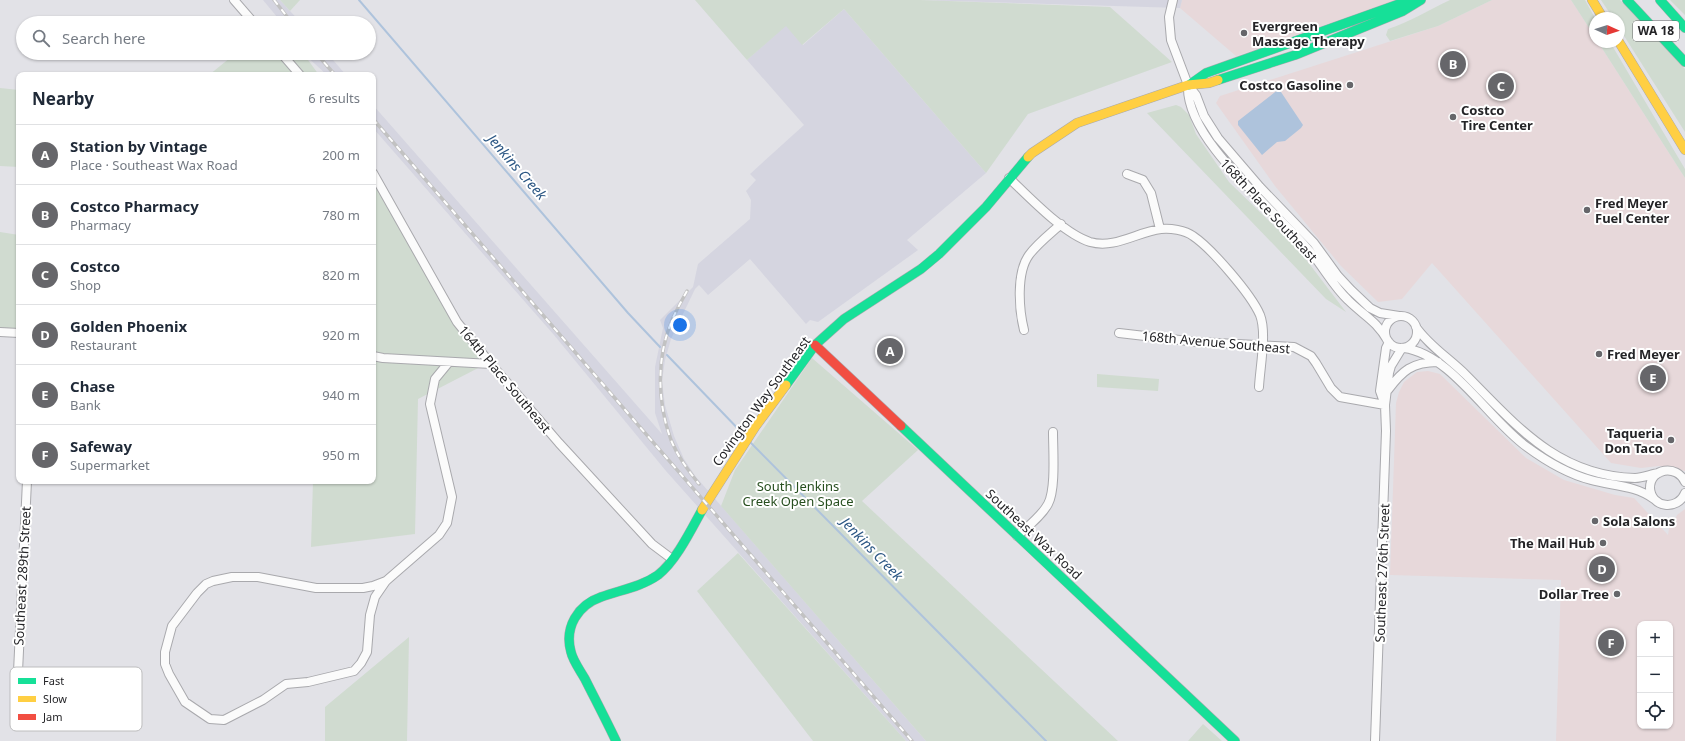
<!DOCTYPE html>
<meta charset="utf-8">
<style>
body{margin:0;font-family:"Noto Sans",sans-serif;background:#f2f2f3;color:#1f2937}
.controls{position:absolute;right:12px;bottom:12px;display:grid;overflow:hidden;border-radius:8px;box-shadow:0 1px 3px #0004}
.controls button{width:36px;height:36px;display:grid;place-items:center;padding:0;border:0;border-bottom:1px solid #e0e1e3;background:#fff;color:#1f2937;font:20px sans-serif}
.compass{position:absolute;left:1589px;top:12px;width:36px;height:36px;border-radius:50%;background:#fff;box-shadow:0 1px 3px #0004;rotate:93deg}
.you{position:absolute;left:680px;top:325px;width:14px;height:14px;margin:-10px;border:3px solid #fff;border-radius:50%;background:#1a73e8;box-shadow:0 0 0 6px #1a73e833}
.badge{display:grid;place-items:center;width:26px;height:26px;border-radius:50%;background:#66666a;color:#fff;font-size:13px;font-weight:700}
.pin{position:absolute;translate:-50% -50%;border:2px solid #fff;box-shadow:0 1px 4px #0006}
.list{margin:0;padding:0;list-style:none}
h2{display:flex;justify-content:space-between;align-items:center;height:52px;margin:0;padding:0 16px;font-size:17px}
h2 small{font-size:13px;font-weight:400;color:#747a83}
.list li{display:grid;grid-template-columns:26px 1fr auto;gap:12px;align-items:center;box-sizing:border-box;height:60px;padding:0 16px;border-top:1px solid #e0e1e3}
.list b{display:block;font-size:15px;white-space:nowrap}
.list p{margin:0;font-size:13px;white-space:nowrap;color:#747a83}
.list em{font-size:13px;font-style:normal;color:#747a83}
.icon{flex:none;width:22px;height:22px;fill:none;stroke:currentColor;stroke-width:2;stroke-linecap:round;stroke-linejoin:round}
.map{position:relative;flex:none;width:1685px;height:741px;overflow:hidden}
.search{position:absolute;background:#fff;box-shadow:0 1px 3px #0004;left:16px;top:16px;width:360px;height:44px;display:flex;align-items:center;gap:10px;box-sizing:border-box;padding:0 14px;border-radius:22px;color:#747a83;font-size:15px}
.panel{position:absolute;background:#fff;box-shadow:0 1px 3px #0004;left:16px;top:72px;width:360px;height:412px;border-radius:8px}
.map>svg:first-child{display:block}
</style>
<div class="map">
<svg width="1685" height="741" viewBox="0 0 1685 741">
<rect width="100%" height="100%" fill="#e2e2e7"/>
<path fill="#e7d8da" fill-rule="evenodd" d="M1182 0H1396L1236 56 1180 8Z
M1492 0H1571L1595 37V42H1598L1685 178V471L1659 466 1641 468 1611 463 1432 263 1402 299 1378 302 1341 266 1275 186 1216 103 1220 96 1438 26Z
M1428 371 1440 374 1526 458 1564 480 1615 495 1634 498 1668 535 1670 522H1674L1677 515 1685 509V741H1556L1561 580 1390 575 1396 403 1399 392 1404 382 1417 372ZM1640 624H1670V726H1640Z"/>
<path fill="#d5d5e0" d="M263 0H280L301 23H282Z
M920 0H1182L1180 8Z
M844 9 986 173 907 240 918 250 818 322 810 320 806 324 750 259 708 295 699 285 695 289 671 339 665 360 662 381 665 405 674 436 684 459 696 477 926 741H906L666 471 554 335 373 128V105L662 434 655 413V367L663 328 660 320 693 287 698 264 750 219 751 200 746 191 756 180 750 174 804 125 747 60 786 25 803 45Z
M303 53H327L346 75H327Z"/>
<path fill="#d0dbd0" d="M280 0H300L290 11Z
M695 0H920L1110 7 1172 62 1028 114 986 173 844 9 802 45 786 26 747 60Z
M1450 0H1492L1438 26 1390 41 1386 35 1388 29C1409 22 1429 10 1450 0Z
M1571 0H1585L1595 18V37Z
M1601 0H1620L1685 69V132L1619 28V18H1613Z
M1670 0H1685V15Z
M1598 42H1610L1685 169V178Z
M236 53H303L319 75H209Z
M0 88 19 90V167L0 166Z
M1176 105 1181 107 1189 115 1196 134 1229 182 1298 249 1346 312 1326 299 1147 113Z
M373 173 486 364 418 399 415 534 311 547 313 481H373Z
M0 232 19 235V335L0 334Z
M812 358 918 450 862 501 1118 741H926L721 506 735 470Z
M1097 374 1159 379 1158 391 1097 387Z
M738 553 906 741H813L697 591Z
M409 637 407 741H325V707Z
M1203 724 1222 741H1188Z"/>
<path fill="#aec3dc" d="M1279 89 1303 125 1301 128 1285 141 1277 142 1262 155 1238 125V121Z"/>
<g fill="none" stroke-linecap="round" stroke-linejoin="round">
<path stroke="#aec3dc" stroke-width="2" d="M359 0 628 313 660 347
M667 355 745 436
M750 442 1046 741"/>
<defs>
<path id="street" d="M234 0 254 23
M1173 0 1169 17 1171 40 1188 85 1196 95 1204 116 1218 138 1260 187 1314 243 1338 276 1351 290 1370 308 1380 313 1399 316
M281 53 300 75
M1188 85C1185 139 1273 208 1307 248 1322 264 1332 285 1348 300 1364 316 1376 320 1388 341
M373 173 457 322 491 364 559 443 652 544 672 559
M1127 174 1143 180 1151 193 1160 229
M1009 178C1029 197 1064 234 1090 242 1115 249 1137 232 1161 229 1170 228 1185 230 1193 236 1211 248 1251 294 1260 315 1267 333 1260 367 1259 387
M1385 332a16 16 0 1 1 32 0a16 16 0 1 1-32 0Z
M1416 327C1429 346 1449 358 1466 375 1516 425 1557 476 1635 478 1643 478 1651 474 1659 473
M1024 330C1019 310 1016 273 1029 255 1038 243 1050 234 1061 224
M0 332 19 333
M1119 333 1197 342 1294 347 1311 356 1316 363 1331 388 1340 397 1385 405
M1404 348C1451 354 1489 420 1527 447 1546 461 1568 474 1591 480 1613 486 1635 485 1654 499
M373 356 383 358 491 364
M1388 390C1402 371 1412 362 1438 362
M1385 405 1380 391 1386 348 1389 342
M1685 482C1677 464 1650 468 1650 488 1651 508 1678 511 1685 493
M1017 536C1027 527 1041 517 1048 504 1056 489 1053 451 1053 432
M386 581 373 586 363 588H316L258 577H232L213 581 206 584 197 593 172 626 165 652V664L169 674 185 702 210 719 224 720 263 700 286 684 308 682 354 671 361 663 367 652 370 615 375 597 386 581 439 535 447 523 452 497 430 404 435 379 449 362
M18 672 27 481
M1375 741 1386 431 1385 405 1389 373 1391 366 1402 348"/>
<path id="fast" d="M1627 0 1685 62
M1660 0 1685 28
M1218 80 1295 55 1403 11 1421 0
M1189 85 1206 73 1399 4 1414 1
M786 385 815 345 844 319 921 269 939 254 986 207 1028 157
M901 426 1235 741
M616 741C606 720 595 699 585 679 580 670 573 661 571 652 564 627 578 605 601 597 620 590 641 587 658 575 676 561 691 530 702 510"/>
<path id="slow" d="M1592 0 1603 18
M1619 42 1685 150
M1028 157 1032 153 1077 123 1188 85 1209 83 1218 80
M702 510 755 427 786 385"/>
<path id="jam" d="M815 345 901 426"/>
</defs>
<use href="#street" stroke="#a9a9ad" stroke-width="10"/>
<use href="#fast" stroke="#a9a9ad" stroke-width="10"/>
<use href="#slow" stroke="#a9a9ad" stroke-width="10"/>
<use href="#jam" stroke="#a9a9ad" stroke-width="10"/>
<use href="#street" stroke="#fbfbfb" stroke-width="8"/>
<use href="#fast" stroke="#16e098" stroke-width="9"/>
<use href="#slow" stroke="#ffcf43" stroke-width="9"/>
<use href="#jam" stroke="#f24e42" stroke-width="9"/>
<defs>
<path id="rail" d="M274 0 292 23
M316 53 335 75
M373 119 912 741
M687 291C682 300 677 309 673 318 656 356 657 402 671 440 678 457 688 470 699 484"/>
</defs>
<use href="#rail" stroke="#c2c2c2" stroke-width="3.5"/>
<use href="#rail" stroke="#fff" stroke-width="2" stroke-dasharray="6" stroke-linecap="butt"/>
</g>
<g fill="#66666a" stroke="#fff" stroke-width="1.5">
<circle cx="1244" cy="33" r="4"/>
<circle cx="1350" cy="85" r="4"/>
<circle cx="1453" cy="117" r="4"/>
<circle cx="1587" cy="210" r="4"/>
<circle cx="1599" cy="354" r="4"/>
<circle cx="1671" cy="440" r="4"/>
<circle cx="1595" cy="521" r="4"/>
<circle cx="1603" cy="543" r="4"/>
<circle cx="1617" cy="594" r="4"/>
</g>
<g text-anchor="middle" stroke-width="4" stroke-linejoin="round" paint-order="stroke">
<rect fill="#fff" stroke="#666668" stroke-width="1" x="1633" y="21" width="46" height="20" rx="3"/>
<g font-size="12" font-weight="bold" fill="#242427">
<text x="1656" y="35">WA 18</text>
</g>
<g font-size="13" font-weight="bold" fill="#242427" stroke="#fff" text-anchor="start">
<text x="1252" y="31">Evergreen<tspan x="1252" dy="15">Massage Therapy</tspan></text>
<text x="1342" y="90" text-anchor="end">Costco Gasoline</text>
<text x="1461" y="115">Costco<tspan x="1461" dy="15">Tire Center</tspan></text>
<text x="1595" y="208">Fred Meyer<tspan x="1595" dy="15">Fuel Center</tspan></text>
<text x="1607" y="359">Fred Meyer</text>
<text x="1663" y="438" text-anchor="end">Taqueria<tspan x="1663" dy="15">Don Taco</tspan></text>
<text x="1603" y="526">Sola Salons</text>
<text x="1595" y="548" text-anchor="end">The Mail Hub</text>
<text x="1609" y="599" text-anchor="end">Dollar Tree</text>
</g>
<g font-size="13" fill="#242427" stroke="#fff">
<text transform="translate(1269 210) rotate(47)" y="5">168th Place Southeast</text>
<text transform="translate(1216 342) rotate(5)" y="5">168th Avenue Southeast</text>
<text transform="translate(505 379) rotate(50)" y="5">164th Place Southeast</text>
<text transform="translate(761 401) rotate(-54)" y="5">Covington Way Southeast</text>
<text transform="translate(1034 534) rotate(43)" y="5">Southeast Wax Road</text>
<text transform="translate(1382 573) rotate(-88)" y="5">Southeast 276th Street</text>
<text transform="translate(22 576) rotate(-87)" y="5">Southeast 289th Street</text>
</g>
<g font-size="13" fill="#274f1f" stroke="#fff">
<text x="798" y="491">South Jenkins<tspan x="798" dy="15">Creek Open Space</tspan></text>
</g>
<g font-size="14" font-style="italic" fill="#2c5784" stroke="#fff">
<text transform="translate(517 167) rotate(49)" y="5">Jenkins Creek</text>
<text transform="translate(872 549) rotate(46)" y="5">Jenkins Creek</text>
</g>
</g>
<rect x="10" y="667" width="132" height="64" rx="6" fill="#fff" stroke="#bdbdbe" stroke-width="1"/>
<rect x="18" y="678" width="18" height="6" fill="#16e098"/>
<rect x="18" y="696" width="18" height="6" fill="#ffcf43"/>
<rect x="18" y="714" width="18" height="6" fill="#f24e42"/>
<g font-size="11" fill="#242427">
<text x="43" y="685">Fast</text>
<text x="43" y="703">Slow</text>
<text x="43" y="721">Jam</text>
</g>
</svg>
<div class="controls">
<button>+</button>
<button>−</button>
<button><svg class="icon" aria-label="locate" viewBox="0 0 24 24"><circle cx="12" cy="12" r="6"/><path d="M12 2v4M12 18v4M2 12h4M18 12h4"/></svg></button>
</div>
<svg class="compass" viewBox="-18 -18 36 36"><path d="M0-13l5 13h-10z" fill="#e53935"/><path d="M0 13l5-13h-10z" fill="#747a83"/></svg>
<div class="you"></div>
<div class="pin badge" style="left:890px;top:351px">A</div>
<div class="pin badge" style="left:1453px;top:64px">B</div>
<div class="pin badge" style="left:1501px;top:86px">C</div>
<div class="pin badge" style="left:1602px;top:569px">D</div>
<div class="pin badge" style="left:1653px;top:378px">E</div>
<div class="pin badge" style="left:1611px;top:643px">F</div>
<div class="search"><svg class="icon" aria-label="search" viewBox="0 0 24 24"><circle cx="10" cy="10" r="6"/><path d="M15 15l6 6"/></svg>Search here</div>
<section class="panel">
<h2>Nearby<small>6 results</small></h2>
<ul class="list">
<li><span class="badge">A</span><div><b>Station by Vintage</b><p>Place · Southeast Wax Road</p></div><em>200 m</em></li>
<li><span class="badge">B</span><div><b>Costco Pharmacy</b><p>Pharmacy</p></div><em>780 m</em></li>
<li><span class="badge">C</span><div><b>Costco</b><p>Shop</p></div><em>820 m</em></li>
<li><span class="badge">D</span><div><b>Golden Phoenix</b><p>Restaurant</p></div><em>920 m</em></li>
<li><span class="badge">E</span><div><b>Chase</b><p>Bank</p></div><em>940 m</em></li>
<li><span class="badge">F</span><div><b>Safeway</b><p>Supermarket</p></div><em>950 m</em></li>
</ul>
</section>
</div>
